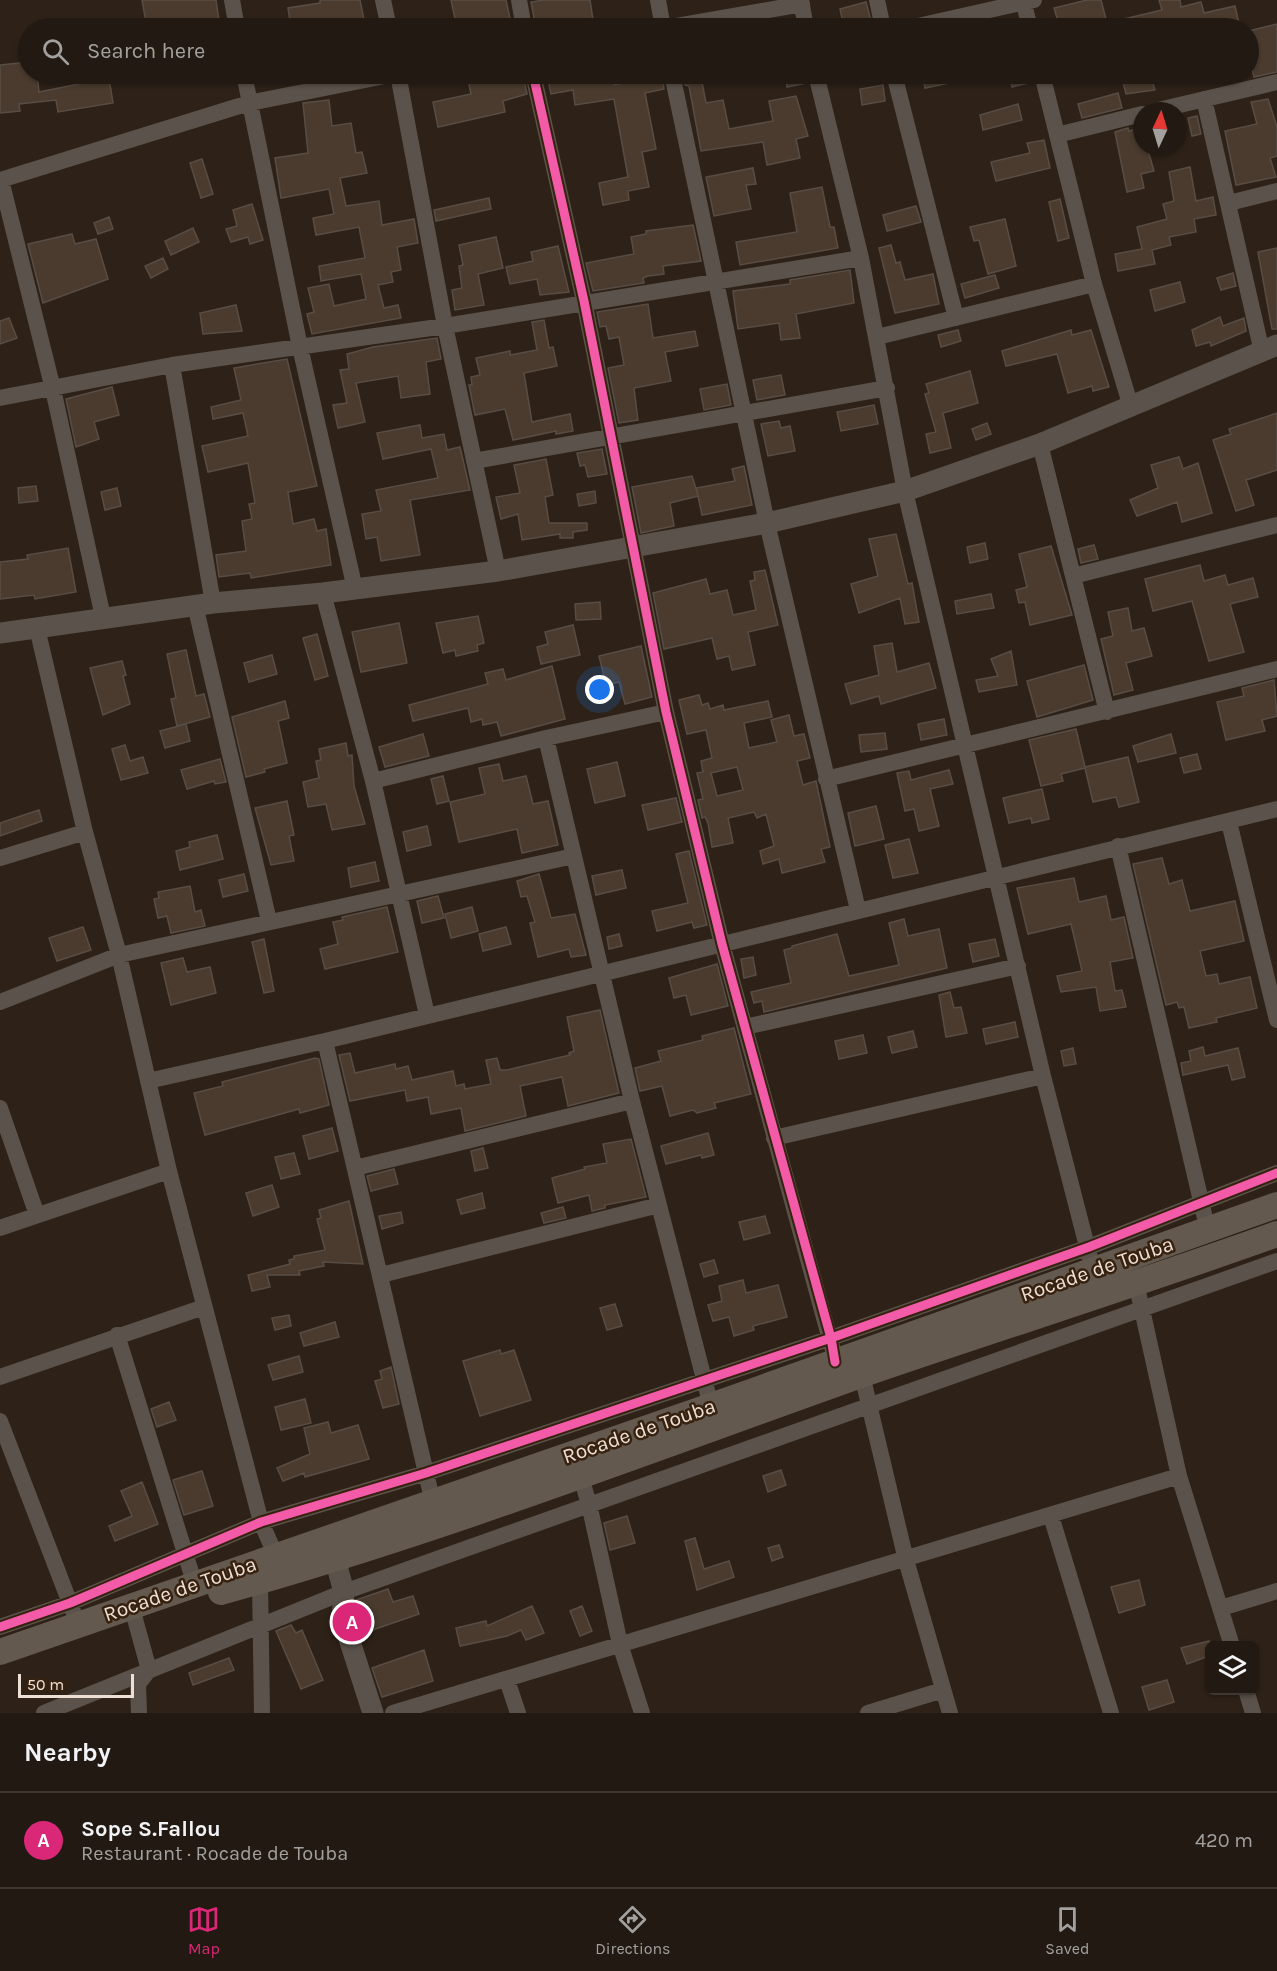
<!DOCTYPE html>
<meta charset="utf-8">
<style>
body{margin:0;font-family:Karla,sans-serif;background:#2e2720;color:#f1f3f6}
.controls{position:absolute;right:18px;bottom:18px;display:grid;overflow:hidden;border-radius:9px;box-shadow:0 2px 4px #0004}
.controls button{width:54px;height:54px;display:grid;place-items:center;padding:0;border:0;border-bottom:2px solid #3f3832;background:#221a12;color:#f1f3f6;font:30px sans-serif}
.compass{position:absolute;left:1133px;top:102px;width:54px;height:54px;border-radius:50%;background:#221a12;box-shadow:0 2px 4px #0004;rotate:4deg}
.scale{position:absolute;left:18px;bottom:15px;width:116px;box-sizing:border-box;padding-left:6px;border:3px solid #eedfd4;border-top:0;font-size:16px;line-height:21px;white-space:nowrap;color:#eedfd4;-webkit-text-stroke:4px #37210f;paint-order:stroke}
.you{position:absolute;left:600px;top:690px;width:21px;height:21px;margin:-15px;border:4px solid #fff;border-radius:50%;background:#1a73e8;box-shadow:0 0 0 9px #1a73e833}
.badge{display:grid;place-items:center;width:39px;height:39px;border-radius:50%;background:#db2777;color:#fff;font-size:20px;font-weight:700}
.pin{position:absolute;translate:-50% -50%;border:3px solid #fff;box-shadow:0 2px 6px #0006}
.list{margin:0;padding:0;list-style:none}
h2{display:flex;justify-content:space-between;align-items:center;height:78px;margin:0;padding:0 24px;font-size:26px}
h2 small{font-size:20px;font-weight:400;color:#a2a19f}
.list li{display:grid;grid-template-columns:39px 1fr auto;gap:18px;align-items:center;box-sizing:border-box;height:96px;padding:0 24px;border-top:2px solid #3f3832}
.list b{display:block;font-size:22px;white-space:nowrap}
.list p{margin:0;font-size:20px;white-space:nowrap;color:#a2a19f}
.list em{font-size:20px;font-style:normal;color:#a2a19f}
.icon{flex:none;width:33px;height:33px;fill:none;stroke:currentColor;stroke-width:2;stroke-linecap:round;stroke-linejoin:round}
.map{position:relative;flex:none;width:1277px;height:1713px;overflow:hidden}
.search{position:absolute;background:#221a12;box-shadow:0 2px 4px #0004;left:18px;right:18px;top:18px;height:66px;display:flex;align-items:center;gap:15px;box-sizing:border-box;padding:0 21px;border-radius:33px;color:#a2a19f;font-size:22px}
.sheet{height:174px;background:#221a12}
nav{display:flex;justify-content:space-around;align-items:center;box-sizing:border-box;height:84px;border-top:2px solid #3f3832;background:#221a12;font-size:16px;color:#a2a19f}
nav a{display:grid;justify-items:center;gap:3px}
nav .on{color:#db2777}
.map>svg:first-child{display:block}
</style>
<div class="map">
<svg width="1277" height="1713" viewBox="0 0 1277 1713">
<rect width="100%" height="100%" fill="#2e2218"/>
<path fill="#4a3b2e" stroke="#584d45" stroke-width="1.5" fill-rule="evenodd" d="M142 0H216L220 28H147Z
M320 0H360L364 20 315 28H291L288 8 320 3Z
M451 0H506L512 28H457Z
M544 0H590L593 20 562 25 563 28H536L531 2Z
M1087 0H1101L1107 23 1162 10 1159 0H1180L1181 7 1201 2 1204 13 1235 6 1240 28H1060L1054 8Z
M866 2 871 21 844 27 840 9Z
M1277 24V72L1254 77 1248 52V31Z
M28 62V74H37L39 92 109 78 113 103 58 112 56 100 19 104 20 111 0 113V65Z
M467 74H523L527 94 503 101 505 112 438 127 433 102 471 94Z
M547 74H612L614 85 662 75 664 89 645 93 656 149 642 152 649 187 628 191 629 200 603 205 599 183 628 177 614 99 575 105 573 90 551 94Z
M683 74H712L713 79 702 82 706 103 723 100 729 129 773 121 769 101 796 96 808 136 796 139 800 158 767 165 763 142 701 151 689 86 685 85Z
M785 74H806L807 83 787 87Z
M922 74H968L969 79 925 88Z
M1009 74H1032L1033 82 1012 87Z
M1121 74H1150L1155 90 1126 94Z
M883 85 885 101 862 105 860 89Z
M1118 93 1122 108 1082 118 1078 104Z
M1268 99 1277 127V156L1270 158 1276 177 1236 185 1225 131 1257 124 1251 102Z
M329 100 332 126 351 123 356 153 362 152 367 173 340 178 346 206 379 201 382 225 414 219 418 243 397 247 401 270 391 272 393 282 378 285 384 308 398 305 401 318 312 334 307 314 314 312 308 288 329 284 334 306 366 299 361 274 321 281 319 266 365 258 359 227 316 235 313 218 334 214 329 189 281 198 275 158 308 153 303 103Z
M1018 104 1022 120 983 130 980 115Z
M1197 116 1201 134 1192 136 1188 118Z
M1128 128 1129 131 1142 128V147H1147L1154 171 1141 174 1144 188 1127 192 1115 132Z
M1044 140 1050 168 996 181 991 162 1030 153 1027 143Z
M202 159 213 194 201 198 190 163Z
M1190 167 1196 201 1213 197 1216 215 1194 219 1196 232 1169 237 1171 245 1152 250 1155 264 1118 271 1115 254 1142 249 1137 227 1167 219 1163 204 1174 201 1169 172Z
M753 168 756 184 746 185 751 209 714 216 706 177Z
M822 187 830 227H834L838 248 740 265 736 242 797 232 790 193Z
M489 198 491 209 436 221 434 210Z
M1060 199 1069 238 1058 241 1049 202Z
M252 204 263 240 250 244 248 237 231 242 226 229 237 226 233 210Z
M916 206 921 222 887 231 883 215Z
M109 217 113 229 98 234 94 223Z
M1005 219 1016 266 988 274 979 240 974 241 970 227Z
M693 225 701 261 663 266 664 274 648 276 643 278 644 283 593 291 586 263 634 254 631 237 646 234V231Z
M193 228 199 242 171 255 165 241Z
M72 234 75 244 96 239 108 279 43 303 28 244Z
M496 237 503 268 478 274 484 305 455 310 452 290 462 288 459 266 463 265 459 245Z
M891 245 896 263 900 262 905 280 933 274 939 304 895 313 879 248Z
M558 246 569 292 540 295 537 279 510 284 506 267 533 261 531 252Z
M1277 248V329H1272L1258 252Z
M163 258 168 269 151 278 145 266Z
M850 270 854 303 796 314 800 338 781 340 779 323 738 329 733 291 790 284V280Z
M1233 273 1236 286 1221 290 1217 278Z
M995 275 999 288 965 298 961 284Z
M1180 282 1185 302 1155 311 1150 290Z
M648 304 653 338 695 331 698 346 665 352 671 381 634 388 638 420 619 423 608 368 624 365 619 337 609 339 606 326 600 327 597 312Z
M236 305 242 331 203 334 200 313Z
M1220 317 1223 326 1244 318 1246 331 1211 346 1210 342 1196 346 1192 330Z
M9 318 17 338 0 344V321Z
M544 320 549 348 553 347 557 366 524 373 532 422 570 414 573 431 556 434V431L513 440 505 409 475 415 469 385H472L471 377 480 375 476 358 510 351V355L537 350 532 322Z
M958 330 961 341 941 347 938 335Z
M1071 330 1072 335 1091 330 1109 387 1093 391 1092 386 1068 393 1057 354 1006 366 1002 351Z
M437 338 441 359 426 362 430 394 401 398 398 376 356 383 365 422 338 428 333 405 347 403 340 370 349 369 347 354 373 347Z
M287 359 317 486 288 492 293 524 314 519 317 531 326 529 331 565 251 578 250 573 219 577 216 555 246 551 242 521 252 519 249 504 255 503 248 463 208 472 202 446 248 436 243 413 213 419 211 407 241 400 234 368Z
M970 371 978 403 943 413 951 448 930 453 926 434 936 432 925 394 929 393 926 384Z
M781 375 785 395 757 400 753 380Z
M727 384 731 405 704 410 700 389Z
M112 387 119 415 94 422 99 439 76 447 66 399Z
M874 405 878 424 841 431 837 412Z
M1277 413V470L1246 480 1254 505 1236 511 1213 440 1231 434 1229 429Z
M779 421 781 428 790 426 795 451 768 456 761 424Z
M987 423 991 434 976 440 972 429Z
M420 425 422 438 444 434 447 450 460 447 470 490 410 500 420 555 381 561 377 537 366 539 362 514 381 511 376 490 438 478 431 449 383 459 377 433Z
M602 449 607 474 588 477 585 465 580 466 577 453Z
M1179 457 1183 469 1198 463 1212 513 1182 522 1177 502 1137 516 1130 500 1158 488 1151 465Z
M546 459 553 495 545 497 549 523H587V530L573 532V538H560V534L522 540 518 514 501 519 496 497 520 493 514 465Z
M744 466 752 505 702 515 698 496 670 503 674 526 641 533 632 487 692 476 698 495 696 488 735 481 732 469Z
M36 486 38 501 19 503 18 488Z
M117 488 121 506 105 510 101 492Z
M595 491 596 503 579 506 577 494Z
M896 534 908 584 912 583 919 622 905 624 900 598 859 613 851 584 878 576 869 539Z
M985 543 988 559 970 563 967 547Z
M1094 545 1098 559 1081 563 1078 549Z
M1051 546 1072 615 1030 625 1025 602 1019 603 1016 590 1027 587 1019 554Z
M68 548 76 592 35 599 34 595 0 599V562L28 559 27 555Z
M1200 565 1204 581 1225 575 1228 585 1253 578 1258 597 1230 604 1244 652 1209 661 1192 601 1153 611 1145 579Z
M765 570 778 625 748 632 755 665 732 670 729 656 717 659 712 638 664 649 653 593 706 579 710 594 727 590 733 615 756 610 750 581 755 580 754 572Z
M991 594 994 608 957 614 955 601Z
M600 602 601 619 576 620 575 604Z
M1128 608 1132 631 1144 628 1152 656 1126 663 1133 690 1114 695 1101 639 1113 636 1108 612Z
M478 616 484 643 477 645 478 651 456 656 455 650 443 653 436 623Z
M399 623 407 663 361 672 352 632Z
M573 625 580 655 541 664 537 647 548 644 545 632Z
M317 634 328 676 315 680 303 638Z
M892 643 897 672 929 663 936 688 881 704 879 696 851 704 845 684 879 675 874 646Z
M641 646 652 697 625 704 619 682 606 685 599 656Z
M186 650 196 696 204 694 210 717 177 726 171 699 176 698 167 654Z
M1011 651 1017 685 979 692 976 680 998 676 991 659Z
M272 655 277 674 249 682 244 663Z
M122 661 126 675 123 676 130 704 103 715 90 668Z
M1084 665 1093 700 1037 717 1027 681Z
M552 666 565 719 501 736 497 722 483 725 482 719 471 722 468 708 413 721 409 705 488 684 485 673 503 669 506 680Z
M1274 680 1277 716 1262 720 1265 731 1226 740 1217 702 1244 696 1242 688Z
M699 695 702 705 708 703 710 709 723 705 724 710 768 701 772 717 744 723 749 748 777 742 771 720 789 715 794 736 804 734 810 758 797 761 803 785 816 781 830 847 821 849 825 862 782 873 779 859 763 864 760 851 774 846 766 814 757 818 754 812 728 818 733 843 712 847 708 823 705 817 702 818 698 800 703 799 697 773 703 772 701 761 712 758 706 730 687 734 679 700ZM737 767 743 790 717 796 711 773Z
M285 701 289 718 278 721 287 763 264 769 265 772 246 777 232 717Z
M944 719 947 735 921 740 918 724Z
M186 724 190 741 165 748 160 731Z
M1076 729 1085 767 1128 757 1139 802 1119 807 1116 797 1093 802 1085 768 1061 774 1063 781 1041 786 1029 740Z
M885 733 887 749 861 752 859 735Z
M423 734 429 756 385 767 379 747Z
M1171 734 1176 753 1138 762 1133 746Z
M346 743 348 756 352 755 354 786 365 824 332 830 326 804 308 807 303 782 319 778 316 761 321 760 319 749Z
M125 745 130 761 143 757 148 773 121 780 112 749Z
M1197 754 1201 769 1184 773 1180 758Z
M220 759 226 782 215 784 214 781 187 789 181 770Z
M617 762 625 796 595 803 587 769Z
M499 764 503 781 526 776 533 804 548 801 558 845 522 853 517 829 459 842 450 802 485 794 479 768Z
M949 770 953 784 930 789 939 826 919 831 914 809 905 811 897 773 909 771 911 780Z
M443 776 449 801 437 804 431 779Z
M1042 789 1049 819 1032 823 1031 818 1009 823 1003 798Z
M676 798 682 822 648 830 642 805Z
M287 801 294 835 289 836 294 861 271 865 255 808Z
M876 806 884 839 855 846 848 813Z
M39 810 42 821 0 836V823Z
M427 826 431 845 407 851 403 832Z
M217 835 223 859 180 870 176 851 190 847 189 842Z
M909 839 918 873 893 878 885 845Z
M689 851 707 925 694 928 692 922 657 931 652 911 688 903 676 854Z
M1162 858 1169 884 1182 880 1190 911 1235 901 1244 941 1200 951 1206 976 1217 974 1219 984 1250 977 1257 1008 1216 1018 1217 1022 1189 1028 1184 1007 1179 1008 1177 1002 1166 1005 1133 864Z
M375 862 379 881 351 887 348 868Z
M622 870 626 888 596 895 592 876Z
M244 874 248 891 223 897 219 880Z
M539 874 551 918 575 914 586 955 571 957 569 949 538 957 530 923 535 922 527 896 521 897 517 881Z
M1074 878 1079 902 1106 896 1111 920 1124 917 1133 958 1110 962 1115 991 1122 990 1126 1007 1100 1011 1096 987 1061 992 1057 976 1082 971 1071 924 1028 934 1017 888Z
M190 886 195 912 201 910 205 926 171 933 167 916 158 918 154 899 159 898 158 892Z
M438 896 444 918 422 923 417 901Z
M387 907 398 952 325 969 320 949 338 944 333 922 343 920 342 917Z
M472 907 478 931 451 938 445 914Z
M904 919 908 936 939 929 947 968 764 1012 762 1001 754 1003 751 992 791 983 784 950 792 948V946L837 934 849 976 899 965 889 923Z
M83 927 91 950 57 961 49 938Z
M506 927 511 944 483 951 479 934Z
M619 934 622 946 609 949 607 937Z
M264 939 274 991 264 993 252 942Z
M995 939 999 956 973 962 969 944Z
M753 957 756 975 744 978 741 959Z
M183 958 187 972 210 967 216 993 171 1005 161 963Z
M717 964 728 1006 691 1015 686 995 674 998 669 978Z
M950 992 954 1008 961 1007 967 1033 946 1037 939 995Z
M600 1010 619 1093 568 1106 562 1077 520 1086 526 1116 465 1131 461 1108 431 1114 428 1097 407 1101 405 1090 350 1101 339 1055 350 1053 355 1073 395 1064 396 1069 408 1066 412 1080 453 1071 456 1086 464 1084 465 1089 491 1084 486 1060 497 1058 500 1070H507L570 1055 569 1053 574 1051 567 1017Z
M1015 1022 1018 1037 986 1044 983 1029Z
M734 1028 751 1094 714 1103 716 1108 697 1113 693 1110 670 1116 662 1086 640 1091 635 1068 661 1061 658 1051 703 1040 702 1036Z
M913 1031 917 1047 892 1053 888 1037Z
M863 1035 867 1053 839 1059 835 1041Z
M1203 1047 1205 1056 1238 1048 1245 1077 1232 1080 1228 1065 1183 1075 1181 1063 1191 1061 1189 1051Z
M1073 1048 1076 1064 1064 1066 1061 1051Z
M315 1058 319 1059 329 1105 300 1113 299 1109 205 1135 194 1093 223 1086 222 1082Z
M332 1128 338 1151 309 1159 303 1136Z
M708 1133 714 1155 702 1158 701 1155 666 1164 661 1146Z
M631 1139 646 1197 605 1205V1208L592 1211 589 1195 558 1203 552 1178 585 1169 584 1167 607 1163 603 1144Z
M483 1148 488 1168 475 1171 471 1151Z
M294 1153 300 1174 281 1179 275 1157Z
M394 1169 398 1184 371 1191 367 1176Z
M272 1185 279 1207 253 1216 246 1193Z
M482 1193 485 1208 461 1214 457 1200Z
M349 1201 363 1264 323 1262 324 1266 299 1271 300 1275H267L270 1287 252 1291 248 1275 290 1264 289 1260 294 1259V1256L325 1250 317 1219 321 1218 319 1210Z
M563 1207 566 1218 544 1223 541 1213Z
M401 1212 403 1223 382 1229 379 1216Z
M765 1216 770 1233 744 1240 739 1222Z
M714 1260 718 1273 704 1277 700 1264Z
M743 1280 746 1293 778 1285 787 1317 753 1326 754 1330 734 1336 729 1317 713 1321 708 1305 722 1301 719 1286Z
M615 1304 622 1326 607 1330 600 1308Z
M289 1315 291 1326 275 1330 272 1318Z
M335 1322 339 1337 304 1346 300 1333Z
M500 1350 501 1354 514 1350 531 1400 480 1416 463 1361Z
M299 1356 303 1372 273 1380 268 1365Z
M391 1367 399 1404 383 1408 375 1381 382 1379 380 1371Z
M305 1399 311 1423 281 1430 275 1407Z
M169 1402 176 1420 157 1427 151 1409Z
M328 1422 331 1433 358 1425 369 1459 305 1477 304 1473 283 1481 277 1468 310 1454 304 1428Z
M781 1470 786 1485 768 1492 763 1476Z
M202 1471 213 1506 184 1515 173 1480Z
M142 1482 158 1524 115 1541 109 1526 132 1516 121 1491Z
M627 1516 635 1543 610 1550 604 1523Z
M695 1538 704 1569 729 1561 734 1577 697 1590 685 1541Z
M779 1545 783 1557 772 1561 768 1548Z
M1139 1580 1145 1605 1119 1613 1111 1587Z
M388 1589 393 1602 413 1596 419 1614 361 1634 355 1615 356 1600Z
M532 1606 544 1633 526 1640 521 1630 507 1636 460 1646 456 1628 486 1621 487 1626Z
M582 1606 592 1631 580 1636 570 1611Z
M291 1625 296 1633 302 1630 323 1680 301 1689 276 1631Z
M1209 1641V1656L1187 1664 1181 1648Z
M424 1650 433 1681 382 1697 372 1668Z
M229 1658 234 1670 193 1685 189 1673Z
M1167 1680 1174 1702 1149 1710 1142 1687Z"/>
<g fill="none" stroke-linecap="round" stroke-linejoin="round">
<path stroke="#5b534b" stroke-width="16" d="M232 0 237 28
M383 0 389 28
M519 0 524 28
M658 0 663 28
M801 0 806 28
M877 0 883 28
M1023 0 1030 28
M665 28 802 4
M909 28 1034 0
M244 74 300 347 355 589
M398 74 445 326 498 571
M533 74 584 301 666 712 722 944 832 1347
M672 74 767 523 858 910
M816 74 861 258 905 491 1043 1076 1090 1258
M894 74 956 318
M1042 74 1094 284 1131 407
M1204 99 1262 352
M1154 111 1277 82
M1057 135 1142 114
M0 180 249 103 395 74
M1 180 53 389 103 617
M1229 203 1277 191
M877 337 1094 284
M172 365 213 603
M0 398 172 365 445 326 861 258
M1040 444 1107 712
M474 461 887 388
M1073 576 1277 525
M323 593 373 781 427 1015
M195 605 269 921
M37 628 85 832 119 955 169 1171 261 1522 276 1556
M546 738 632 1101 711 1406
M826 779 1277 669
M373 781 546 738 666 712
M1229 822 1277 1020
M1118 846 1208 1231
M0 858 85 832
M0 1002 119 955 574 856
M745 1027 1018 966
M325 1041 433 1503
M148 1081 325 1041 1277 809
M0 1108 37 1215
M774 1138 1043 1076
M355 1168 632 1101
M0 1228 169 1171
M381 1275 659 1205
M1139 1296 1179 1476 1232 1646
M117 1335 195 1585
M862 1375 906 1560 950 1713
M0 1377 204 1307
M0 1421 73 1611
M580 1474 589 1504 620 1644 642 1713
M1051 1516 1111 1713
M260 1581 262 1713
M1221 1608 1277 1591
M135 1619 149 1670 138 1684 139 1713
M0 1627 70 1603 261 1522 426 1473 831 1338 1089 1247 1277 1173
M507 1680 518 1713
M1246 1690 1253 1713
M44 1713 344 1592 1277 1261
M393 1713 1179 1476
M868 1713 943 1690"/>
<path stroke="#5b534b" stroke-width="21" d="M0 633 213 603 323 593 498 571 767 523 905 491 1040 444 1277 345
M335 1559 344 1592 342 1617 373 1713"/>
<path stroke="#64594f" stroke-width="26" d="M221 1592C437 1532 647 1451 858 1376 997 1328 1138 1284 1277 1234
M0 1652 711 1406 1277 1205"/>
<defs>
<path id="cycleway" d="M533 74 584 301 666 712 722 944 831 1338 835 1362
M0 1627 70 1603 261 1522 426 1473 831 1338 1089 1247 1277 1173"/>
</defs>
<use href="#cycleway" stroke="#37210f" stroke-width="13"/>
<use href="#cycleway" stroke="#f35aa7" stroke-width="9"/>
</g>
<g text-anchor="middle" stroke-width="5" stroke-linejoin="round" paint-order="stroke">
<g font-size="21" fill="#eedfd4" stroke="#37210f">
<text transform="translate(1097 1269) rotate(-19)" y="7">Rocade de Touba</text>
<text transform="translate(639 1431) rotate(-19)" y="7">Rocade de Touba</text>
<text transform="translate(180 1589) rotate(-19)" y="7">Rocade de Touba</text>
</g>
</g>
</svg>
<div class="controls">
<button><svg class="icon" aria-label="layers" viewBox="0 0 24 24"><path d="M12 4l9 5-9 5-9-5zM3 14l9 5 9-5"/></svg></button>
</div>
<svg class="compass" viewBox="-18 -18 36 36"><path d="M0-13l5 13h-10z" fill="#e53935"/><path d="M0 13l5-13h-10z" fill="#a2a19f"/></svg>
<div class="scale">50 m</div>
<div class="you"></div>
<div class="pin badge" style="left:352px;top:1622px">A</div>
<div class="search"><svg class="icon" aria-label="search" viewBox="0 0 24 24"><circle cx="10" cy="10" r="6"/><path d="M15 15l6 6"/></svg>Search here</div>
</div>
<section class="sheet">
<h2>Nearby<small></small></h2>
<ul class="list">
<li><span class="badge">A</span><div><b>Sope S.Fallou</b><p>Restaurant · Rocade de Touba</p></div><em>420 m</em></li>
</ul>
</section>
<nav>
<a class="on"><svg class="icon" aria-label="map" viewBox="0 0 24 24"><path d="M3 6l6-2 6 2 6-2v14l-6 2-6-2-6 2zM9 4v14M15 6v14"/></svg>Map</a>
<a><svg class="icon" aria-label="directions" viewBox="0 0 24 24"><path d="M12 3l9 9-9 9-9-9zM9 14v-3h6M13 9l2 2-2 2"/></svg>Directions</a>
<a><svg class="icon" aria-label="saved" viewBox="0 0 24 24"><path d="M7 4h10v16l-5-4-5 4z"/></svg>Saved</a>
</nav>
